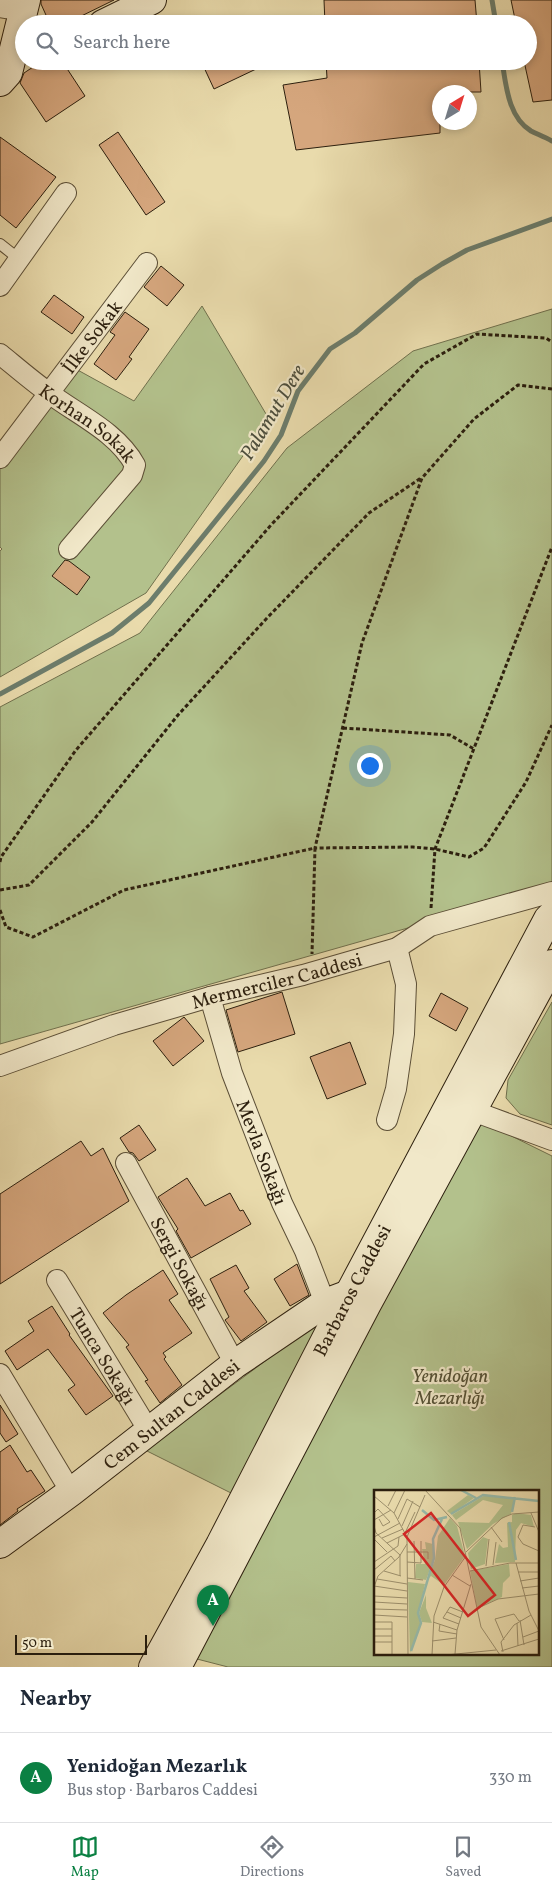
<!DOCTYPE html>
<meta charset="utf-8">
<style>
body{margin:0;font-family:Vollkorn,serif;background:#f2f2f3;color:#1f2937}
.compass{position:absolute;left:432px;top:85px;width:45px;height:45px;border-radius:50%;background:#fff;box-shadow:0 2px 8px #0003;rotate:38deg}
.scale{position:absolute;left:15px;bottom:12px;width:132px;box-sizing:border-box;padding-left:5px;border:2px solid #2c1f0e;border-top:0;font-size:14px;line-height:18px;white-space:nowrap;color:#2c1f0e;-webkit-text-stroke:4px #f1e8c9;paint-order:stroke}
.you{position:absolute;left:369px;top:765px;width:18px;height:18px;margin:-12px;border:4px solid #fff;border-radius:50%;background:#1a73e8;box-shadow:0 0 0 8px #1a73e833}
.badge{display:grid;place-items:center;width:32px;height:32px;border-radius:50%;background:#0b8043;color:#fff;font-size:16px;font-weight:700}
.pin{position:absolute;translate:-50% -41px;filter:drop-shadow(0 1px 2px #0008)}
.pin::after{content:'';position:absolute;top:26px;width:18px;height:15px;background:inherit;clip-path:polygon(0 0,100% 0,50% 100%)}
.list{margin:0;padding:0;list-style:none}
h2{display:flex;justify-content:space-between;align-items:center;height:65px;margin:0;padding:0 20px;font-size:21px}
h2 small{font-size:16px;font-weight:400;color:#747a83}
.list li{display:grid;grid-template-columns:32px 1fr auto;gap:15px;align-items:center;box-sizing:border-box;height:90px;padding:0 20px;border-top:1px solid #e0e1e3}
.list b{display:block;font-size:19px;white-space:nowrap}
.list p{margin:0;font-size:16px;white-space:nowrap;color:#747a83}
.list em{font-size:16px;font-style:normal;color:#747a83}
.icon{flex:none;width:28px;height:28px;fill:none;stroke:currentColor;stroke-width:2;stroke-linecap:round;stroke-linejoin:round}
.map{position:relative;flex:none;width:552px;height:1667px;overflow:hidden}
.search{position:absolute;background:#fff;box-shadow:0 2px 8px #0003;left:15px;right:15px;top:15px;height:55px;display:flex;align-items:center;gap:12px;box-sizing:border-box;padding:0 18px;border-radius:28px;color:#747a83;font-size:19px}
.sheet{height:155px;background:#fff}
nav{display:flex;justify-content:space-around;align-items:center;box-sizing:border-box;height:70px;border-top:1px solid #e0e1e3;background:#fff;font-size:14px;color:#747a83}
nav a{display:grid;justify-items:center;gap:2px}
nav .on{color:#0b8043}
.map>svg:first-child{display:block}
</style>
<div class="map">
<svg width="552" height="1667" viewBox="0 0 552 1667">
<rect width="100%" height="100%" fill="#e9dbac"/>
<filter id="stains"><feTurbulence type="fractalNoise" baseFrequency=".004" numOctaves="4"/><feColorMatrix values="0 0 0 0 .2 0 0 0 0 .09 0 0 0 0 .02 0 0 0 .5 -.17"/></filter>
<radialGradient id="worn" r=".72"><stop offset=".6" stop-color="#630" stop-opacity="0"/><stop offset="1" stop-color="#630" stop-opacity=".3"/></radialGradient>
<path fill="#b3c18c" stroke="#70704d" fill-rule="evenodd" d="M202 306 269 419 146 593 0 677V551L2 549 0 547V468L74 368 134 401Z
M552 309V887L0 1044V707L140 633 287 448 413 351Z
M552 1002V1125L520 1114 506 1098 508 1080Z
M475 1118 552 1156V1667H228L197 1659 253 1543ZM376 1491H538V1653H376Z
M322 1319 231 1493 145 1450Z"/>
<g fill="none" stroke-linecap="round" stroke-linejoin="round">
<path stroke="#6c7d6c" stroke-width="5" d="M492 0 496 24
M502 61C506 85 508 117 531 131 537 134 545 137 552 141
M0 694 112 633 149 603 264 461 281 435 298 391 330 349 355 333 417 280 442 264 467 250 552 219"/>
</g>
<path fill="#d5a67d" stroke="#2c1f0e" d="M41 0H114L65 24H50L41 4Z
M324 0H475L477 24H325Z
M511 0H552V100L533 102 524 61H528V24H516Z
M42 61H62L85 96 46 122 20 83 24 73Z
M201 61H273L214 89Z
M326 61H479L481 92H440V133L296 150 283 85 327 78Z
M118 132 165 202 146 215 99 145Z
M0 137 56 177 16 228 0 215Z
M161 266 184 285 167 306 144 287Z
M54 295 84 317 72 334 41 312Z
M125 312 149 329 129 357 132 359 116 380 94 364 115 335 110 332Z
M65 560 69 561 90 577 77 595 52 576Z
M282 992 295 1034 238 1052 226 1010Z
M441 993 468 1008 456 1031 429 1016Z
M184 1017 204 1041 173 1066 153 1041Z
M350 1042 366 1084 327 1099 310 1057Z
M139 1125 156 1150 139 1161 133 1153 129 1152 120 1138Z
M81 1141 91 1156 103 1148 129 1201 0 1284V1194Z
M187 1178 205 1206 230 1193 240 1211 243 1210 251 1224 191 1258 176 1231 178 1229 158 1197Z
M297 1264 309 1295 290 1306 274 1279Z
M236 1265 249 1288 244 1291 267 1322 241 1341 225 1320 229 1317 210 1279Z
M163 1270 178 1294 169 1300 192 1333 163 1353 166 1357 164 1359 182 1385 160 1403 145 1381 148 1380 126 1347 129 1345 103 1313 126 1295Z
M52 1306 70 1334 69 1335 113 1396 86 1415 68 1390 75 1385 48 1349 17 1370 5 1351 34 1331 28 1321Z
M0 1405 18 1434 6 1442 0 1433Z
M10 1445 27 1472 31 1470 45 1491 17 1509 18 1511 0 1525V1452Z"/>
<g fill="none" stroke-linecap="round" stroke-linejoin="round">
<defs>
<path id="service" d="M0 244 19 259"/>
<g id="minor">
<path d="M0 7 23 11"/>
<path d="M0 286 66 193"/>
<path id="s1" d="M0 354C16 367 32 381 49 393 78 415 117 432 135 465L132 475 69 549"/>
<path id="s2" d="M0 458 147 263"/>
<path id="s3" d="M210 997 232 1073 282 1203 305 1251 325 1303"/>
<path id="s4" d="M0 1066 114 1025 210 997 303 975 397 948 430 926 552 892"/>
<path d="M473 1111 552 1140"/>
<path d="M387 1120 396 1089 404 1034 406 984 397 948"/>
<path id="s5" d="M126 1163 235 1364"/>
<path id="s6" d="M57 1280 149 1431"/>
<path d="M0 1374 71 1492"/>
</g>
<g id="secondary">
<path d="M103 24 152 0"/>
<path d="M0 82 8 73 26 0"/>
<path id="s7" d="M0 1544 71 1492 235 1364 325 1303 349 1294"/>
<path id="s8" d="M153 1667 220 1545 349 1294 548 919 552 915"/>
<path d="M177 1667 367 1304 552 964"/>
</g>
</defs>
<use href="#service" stroke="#5b4e36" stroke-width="12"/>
<use href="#minor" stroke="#5b4e36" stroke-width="22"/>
<use href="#secondary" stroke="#2c1f0e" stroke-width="30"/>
<path stroke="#2c1f0e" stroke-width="3" stroke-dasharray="4 2.5" stroke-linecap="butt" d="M552 389 518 385 474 419 422 478 362 643 315 848 413 847 435 849 469 857 484 848 526 782 552 725
M343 728 450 735 474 749
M0 862 1 857 76 750 271 525 424 364 477 334 546 338 552 342
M0 890 29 885 92 822 178 715 267 618 369 513 421 478
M431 908 435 849 552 547
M0 910 6 927 33 937 124 890 315 848 312 954"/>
<use href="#service" stroke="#f1e8c9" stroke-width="10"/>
<use href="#minor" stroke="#f1e8c9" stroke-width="20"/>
<use href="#secondary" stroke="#f1e8c9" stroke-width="28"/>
</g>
<g text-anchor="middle" stroke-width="4.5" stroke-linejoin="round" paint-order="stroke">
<g font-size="19" fill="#2c1f0e" stroke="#f1e8c9">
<text dy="7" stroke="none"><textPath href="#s2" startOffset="152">İlke Sokak</textPath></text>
<text dy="7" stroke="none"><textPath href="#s1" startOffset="112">Korhan Sokak</textPath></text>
<text dy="7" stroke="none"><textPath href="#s4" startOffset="290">Mermerciler Caddesi</textPath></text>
<text dy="7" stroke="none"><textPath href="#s3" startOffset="164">Mevla Sokağı</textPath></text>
<text dy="7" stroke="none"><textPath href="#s5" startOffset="114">Sergi Sokağı</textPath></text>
<text dy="7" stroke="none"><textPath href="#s8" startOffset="426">Barbaros Caddesi</textPath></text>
<text dy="7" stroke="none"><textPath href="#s6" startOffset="89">Tunca Sokağı</textPath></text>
<text dy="7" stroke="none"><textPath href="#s7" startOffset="215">Cem Sultan Caddesi</textPath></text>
</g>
<g font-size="19" font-style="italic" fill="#545034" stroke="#f1e8c9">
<text x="450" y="1382">Yenidoğan<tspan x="450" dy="22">Mezarlığı</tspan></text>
</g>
<g font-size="20" font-style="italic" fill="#4c4e3d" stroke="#f1e8c9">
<text transform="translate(272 412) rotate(-59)" y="7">Palamut Dere</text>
</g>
</g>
<g transform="translate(374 1490)">
<rect width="165" height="165" fill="#e9dbac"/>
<path d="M94 5 100 8 77 24 73 21ZM111 5 141 8 137 24 119 34 93 59 84 32 115 33 129 15 109 10 82 30 78 25ZM142 23 157 25 160 37 147 33 142 40 141 72 121 73 125 54 129 58 134 57 133 33 138 32V25ZM76 28 83 36 91 66 70 95 57 86 53 90 61 70 64 46ZM109 47 114 49 111 74 97 79 94 63ZM51 52 59 54 60 68 52 90 41 88 42 74H51L48 59H52ZM135 74 136 86 129 93 128 107 103 118 96 81ZM34 92 51 94 44 125 47 133 36 163ZM52 105V118L58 133 48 132 45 123Z" fill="#b3c18c"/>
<path fill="none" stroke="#97bbab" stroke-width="2.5" d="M87 0 102 8M48 20 60 30 73 27M138 22 141 7M77 24 109 5 165 11M135 32 142 70M37 161 47 133 44 123 60 68 59 49 68 29"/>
<path fill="none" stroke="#9d906d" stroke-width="1" d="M51 0 86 38 107 137 126 165M94 0H111M0 6 20 23 33 47 34 165M14 16 22 0M0 23 4 19 16 32 9 36 5 29M20 23 31 0M157 23 165 42M24 29 33 9 46 17M0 30 17 20M0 36 2 43 26 65V86M28 36 39 11M117 37 128 52M161 37 149 35 144 47 149 54 165 61M31 43 41 22M0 47 26 33M33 47 51 5M8 48 29 39M0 49 13 62M40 51 41 89M13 53 31 44M33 62H54V69M92 62 128 28 138 24 165 22M0 72 24 56 25 47M33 72 47 73V51M142 73 155 121 165 141M119 75 122 52M112 76 115 49M0 80 17 66 21 71M10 81 27 86M96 81 136 73H165M144 82H165M78 85 96 96M33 88 49 90M3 89 33 94M146 91 165 88M0 96 33 101M0 97 4 86 25 67 33 54M148 98 165 96M0 106 33 108M0 112 33 114M0 119 33 120M102 119 124 109 165 104M73 122 87 128M0 125 33 127M146 130 150 155M0 132H18V165M59 132 83 140M143 133 144 156M66 134 65 141 83 144M85 134 69 128 76 117 89 122M0 139H18M0 146H18M149 147 165 141M130 150 121 129 140 124 145 131M58 151 82 148M0 152H18M127 161 165 149M129 162 127 152 140 135 157 125M81 164 83 140 97 94M58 165 60 126 70 97 92 66M72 165 122 160"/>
<path fill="#d62828" fill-opacity="0.15" stroke="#d62828" stroke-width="2.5" d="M57 23 121 105 94 126 30 44Z"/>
<rect width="165" height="165" fill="none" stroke="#2c1f0e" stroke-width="2.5"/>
</g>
<rect width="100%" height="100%" filter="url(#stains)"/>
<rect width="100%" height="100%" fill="url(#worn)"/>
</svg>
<svg class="compass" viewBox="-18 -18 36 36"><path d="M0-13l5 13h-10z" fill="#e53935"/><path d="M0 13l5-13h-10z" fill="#747a83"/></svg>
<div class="scale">50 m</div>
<div class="you"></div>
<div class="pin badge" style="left:213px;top:1626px">A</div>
<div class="search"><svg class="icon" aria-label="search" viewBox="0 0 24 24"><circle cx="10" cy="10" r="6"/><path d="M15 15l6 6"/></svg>Search here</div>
</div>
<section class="sheet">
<h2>Nearby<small></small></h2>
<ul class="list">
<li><span class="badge">A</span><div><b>Yenidoğan Mezarlık</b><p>Bus stop · Barbaros Caddesi</p></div><em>330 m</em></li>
</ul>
</section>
<nav>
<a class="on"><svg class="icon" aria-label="map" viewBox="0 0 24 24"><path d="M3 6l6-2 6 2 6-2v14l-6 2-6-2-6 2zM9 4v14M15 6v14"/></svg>Map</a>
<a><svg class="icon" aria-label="directions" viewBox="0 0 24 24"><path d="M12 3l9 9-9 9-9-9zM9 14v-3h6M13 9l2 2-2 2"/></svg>Directions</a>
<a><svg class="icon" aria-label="saved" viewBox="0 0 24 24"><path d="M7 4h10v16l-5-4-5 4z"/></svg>Saved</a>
</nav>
